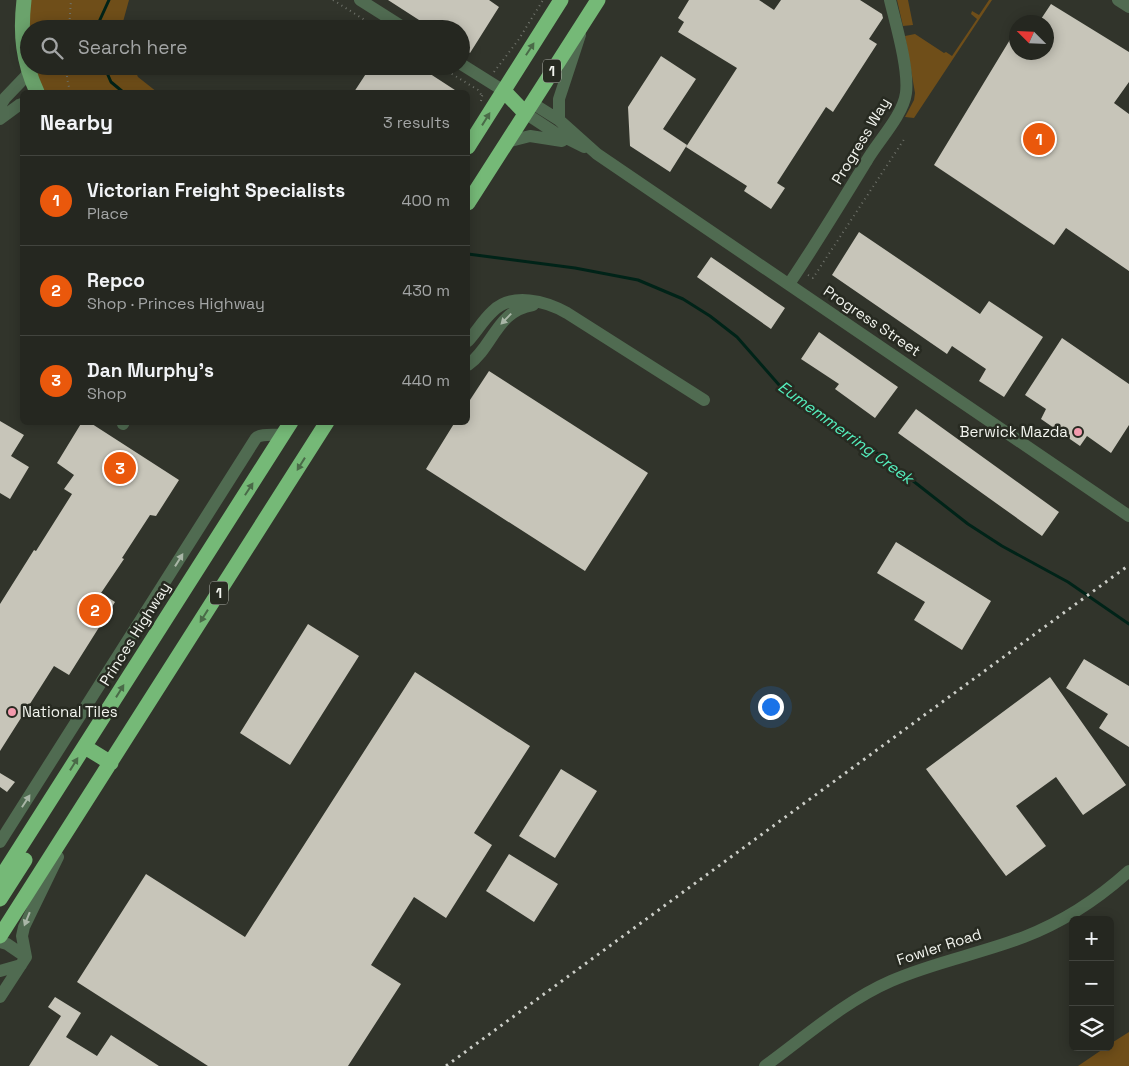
<!DOCTYPE html>
<meta charset="utf-8">
<style>
body{margin:0;font-family:"Space Grotesk",sans-serif;background:#2d2f29;color:#f1f3f6}
.controls{position:absolute;right:15px;bottom:15px;display:grid;overflow:hidden;border-radius:8px;box-shadow:0 2px 12px #0003}
.controls button{width:45px;height:45px;display:grid;place-items:center;padding:0;border:0;border-bottom:1px solid #42443e;background:#252720;color:#f1f3f6;font:25px sans-serif}
.compass{position:absolute;left:1009px;top:15px;width:45px;height:45px;border-radius:50%;background:#252720;box-shadow:0 2px 12px #0003;rotate:294deg}
.you{position:absolute;left:770px;top:706px;width:18px;height:18px;margin:-12px;border:4px solid #fff;border-radius:50%;background:#1a73e8;box-shadow:0 0 0 8px #1a73e833}
.badge{display:grid;place-items:center;width:32px;height:32px;border-radius:50%;background:#ea580c;color:#fff;font-size:16px;font-weight:700}
.pin{position:absolute;translate:-50% -50%;border:2px solid #fff;box-shadow:0 1px 5px #0006}
.list{margin:0;padding:0;list-style:none}
h2{display:flex;justify-content:space-between;align-items:center;height:65px;margin:0;padding:0 20px;font-size:21px}
h2 small{font-size:16px;font-weight:400;color:#a3a5a5}
.list li{display:grid;grid-template-columns:32px 1fr auto;gap:15px;align-items:center;box-sizing:border-box;height:90px;padding:0 20px;border-top:1px solid #42443e}
.list b{display:block;font-size:19px;white-space:nowrap}
.list p{margin:0;font-size:16px;white-space:nowrap;color:#a3a5a5}
.list em{font-size:16px;font-style:normal;color:#a3a5a5}
.icon{flex:none;width:28px;height:28px;fill:none;stroke:currentColor;stroke-width:2;stroke-linecap:round;stroke-linejoin:round}
.map{position:relative;flex:none;width:1129px;height:1066px;overflow:hidden}
.search{position:absolute;background:#252720;box-shadow:0 2px 12px #0003;left:20px;top:20px;width:450px;height:55px;display:flex;align-items:center;gap:12px;box-sizing:border-box;padding:0 18px;border-radius:28px;color:#a3a5a5;font-size:19px}
.panel{position:absolute;background:#252720;box-shadow:0 2px 12px #0003;left:20px;top:90px;width:450px;height:335px;border-radius:8px}
.map>svg:first-child{display:block}
</style>
<div class="map">
<svg width="1129" height="1066" viewBox="0 0 1129 1066">
<rect width="100%" height="100%" fill="#31342b"/>
<path fill="#6f4e19" d="M24 0H129L121 29H29V66H133L138 77 157 92H37C23 62 20 34 24 0Z
M897 0H908L913 25 903 26Z
M989 0H992L914 118 905 117 914 100 915 93 905 36 915 34 944 53 946 52 952 56 977 19 971 14 972 11 979 15Z
M1129 1032V1066H1078L1106 1047H1110V1044Z"/>
<g fill="none" stroke-linecap="round" stroke-linejoin="round">
<path stroke="#002318" stroke-width="3" d="M98 29V24L109 0
M104 66 111 82 123 92
M468 254 575 268 638 280 683 299 710 316 737 337 780 386 825 421 880 455 968 524 1002 546 1068 582 1129 624"/>
</g>
<path fill="#c7c5b9" d="M388 0H489L499 7 470 53 461 47V29H433Z
M689 0H759L774 10 781 0H860L882 14 883 18 869 39 877 44 833 112 826 107 777 183 785 188 771 209 744 191 747 186 686 147 737 68 678 32 684 22 678 18Z
M1051 4 1129 52V82L1114 103 1129 114V271L1066 228 1054 245 934 165 1011 38 1016 42V52H1046V22H1039Z
M661 56 696 79 663 129 687 145 670 172 630 146 628 107Z
M371 66H418L458 92H354Z
M859 232 980 314 989 301 1043 337 1004 397 979 381 986 369 952 346 947 354 832 275Z
M711 257 785 308 771 329 697 277Z
M819 332 898 387 875 418 835 389 839 384 801 359Z
M1062 338 1129 384V425L1111 453 1087 436 1080 446 1041 419 1046 409 1025 395Z
M489 371 648 473 585 571 426 469 455 422H468V403Z
M916 409 1059 512 1042 536 898 433Z
M0 421 24 435 11 456 29 467 10 499 0 493Z
M82 422H89L179 480 156 516 150 515 122 558 124 559 101 593 115 602 69 675 54 666 0 751V604L34 550 36 551 72 494 64 489 74 475 57 463Z
M896 542 991 601 962 650 914 620 925 602 877 573Z
M308 624 359 656 290 765 240 733Z
M1084 659 1129 686V747L1099 728 1108 714 1066 688Z
M415 672 530 746 474 833 492 845 446 918 414 897 371 965 401 984 348 1066H208L77 982 146 874 245 937Z
M1050 677 1126 785 1083 815 1056 777 1016 806 1046 846 1006 876 926 769Z
M561 769 597 791 555 858 519 836Z
M0 773 15 782 7 792 0 787Z
M509 854 558 884 534 922 486 891Z
M55 997 81 1013 66 1037 97 1056 111 1035 159 1066H29L61 1016 48 1007Z"/>
<g fill="none" stroke-linecap="round" stroke-linejoin="round">
<path stroke="#6f726a" stroke-width="2" stroke-dasharray="1 4" stroke-linecap="butt" d="M333 0 379 29
M69 29 71 0
M67 66V78L70 92
M439 66 478 90 482 96
M494 72 519 39 543 0
M481 101 482 96 485 93
M808 275 813 278 905 138"/>
<path stroke="#506b51" stroke-width="12" d="M360 0 406 29
M1118 0 1129 7
M461 64 504 91
M532 103 559 120 597 154 1129 516
M0 106 5 98 28 74
M525 113 554 132 584 147
M0 119 19 105 22 104
M559 120V99L580 35
M506 142 530 136 562 141
M789 284C816 244 841 203 866 162 877 142 903 116 906 93 909 69 896 25 890 0
M468 341C477 331 483 320 493 311 512 292 546 301 567 313L704 400
M468 365C494 346 496 311 533 305
M123 424 124 422
M0 842 256 438C262 433 275 436 284 434
M0 942 7 944 26 957
M0 971 21 965
M0 997 26 957 22 936 24 927 58 857
M765 1066C805 1037 845 1001 891 981 934 962 980 954 1024 937 1063 922 1098 899 1129 871"/>
<path stroke="#6ba36c" stroke-width="15" d="M24 0C20 34 23 62 37 92"/>
<path stroke="#75b977" stroke-width="15" d="M504 91 525 113
M468 147 561 0
M468 203 598 0
M85 747 111 763
M0 879 291 422
M0 899 25 860
M0 936 327 422"/>
<path stroke="#cccec8" stroke-width="3" stroke-dasharray="2.5 5" stroke-linecap="butt" d="M446 1066 1129 565"/>
</g>
<defs><path id="oneway-solid" d="M-6-.8H1V-3.2L6.5 0L1 3.2V.8H-6Z" transform="scale(1.25)"/></defs>
<g fill="#4a6a48">
<use href="#oneway-solid" transform="translate(530 49) rotate(-57)"/>
<use href="#oneway-solid" transform="translate(486 119) rotate(-58)"/>
<use href="#oneway-solid" transform="translate(301 464) rotate(122)"/>
<use href="#oneway-solid" transform="translate(249 489) rotate(-57)"/>
<use href="#oneway-solid" transform="translate(204 616) rotate(122)"/>
<use href="#oneway-solid" transform="translate(120 691) rotate(-58)"/>
<use href="#oneway-solid" transform="translate(74 764) rotate(-58)"/>
</g>
<g fill="#a9b6a7">
<use href="#oneway-solid" transform="translate(506 319) rotate(134)"/>
<use href="#oneway-solid" transform="translate(179 560) rotate(-58)"/>
<use href="#oneway-solid" transform="translate(26 801) rotate(-57)"/>
<use href="#oneway-solid" transform="translate(27 919) rotate(112)"/>
</g>
<g fill="#f29aad" stroke="#272a21" stroke-width="2">
<circle cx="1078" cy="432" r="5"/>
<circle cx="12" cy="712" r="5"/>
</g>
<g text-anchor="middle" stroke-width="5" stroke-linejoin="round" paint-order="stroke">
<g fill="#272a21" stroke="#b5b7b0" stroke-width="1">
<rect x="543" y="59.5" width="18" height="23" rx="4"/>
<rect x="210" y="581.5" width="18" height="23" rx="4"/>
</g>
<g font-size="14" font-weight="bold" fill="#f2f4ee">
<text x="552" y="76">1</text>
<text x="219" y="598">1</text>
</g>
<g font-size="15" fill="#f2f4ee" stroke="#272a21">
<text transform="translate(861 141) rotate(-59)" y="5">Progress Way</text>
<text transform="translate(872 321) rotate(34)" y="5">Progress Street</text>
<text transform="translate(135 634) rotate(-58)" y="5">Princes Highway</text>
<text transform="translate(939 947) rotate(-18)" y="5">Fowler Road</text>
</g>
<g font-size="15" fill="#f2f4ee" stroke="#272a21" text-anchor="end">
<text x="1068" y="437">Berwick Mazda</text>
<text x="22" y="717" text-anchor="start">National Tiles</text>
</g>
<g font-size="16" font-style="italic" fill="#54edbc" stroke="#272a21">
<text transform="translate(846 432) rotate(36)" y="6">Eumemmerring Creek</text>
</g>
</g>
</svg>
<div class="controls">
<button>+</button>
<button>−</button>
<button><svg class="icon" aria-label="layers" viewBox="0 0 24 24"><path d="M12 4l9 5-9 5-9-5zM3 14l9 5 9-5"/></svg></button>
</div>
<svg class="compass" viewBox="-18 -18 36 36"><path d="M0-13l5 13h-10z" fill="#e53935"/><path d="M0 13l5-13h-10z" fill="#a3a5a5"/></svg>
<div class="you"></div>
<div class="pin badge" style="left:1039px;top:139px">1</div>
<div class="pin badge" style="left:95px;top:610px">2</div>
<div class="pin badge" style="left:120px;top:468px">3</div>
<div class="search"><svg class="icon" aria-label="search" viewBox="0 0 24 24"><circle cx="10" cy="10" r="6"/><path d="M15 15l6 6"/></svg>Search here</div>
<section class="panel">
<h2>Nearby<small>3 results</small></h2>
<ul class="list">
<li><span class="badge">1</span><div><b>Victorian Freight Specialists</b><p>Place</p></div><em>400 m</em></li>
<li><span class="badge">2</span><div><b>Repco</b><p>Shop · Princes Highway</p></div><em>430 m</em></li>
<li><span class="badge">3</span><div><b>Dan Murphy's</b><p>Shop</p></div><em>440 m</em></li>
</ul>
</section>
</div>
